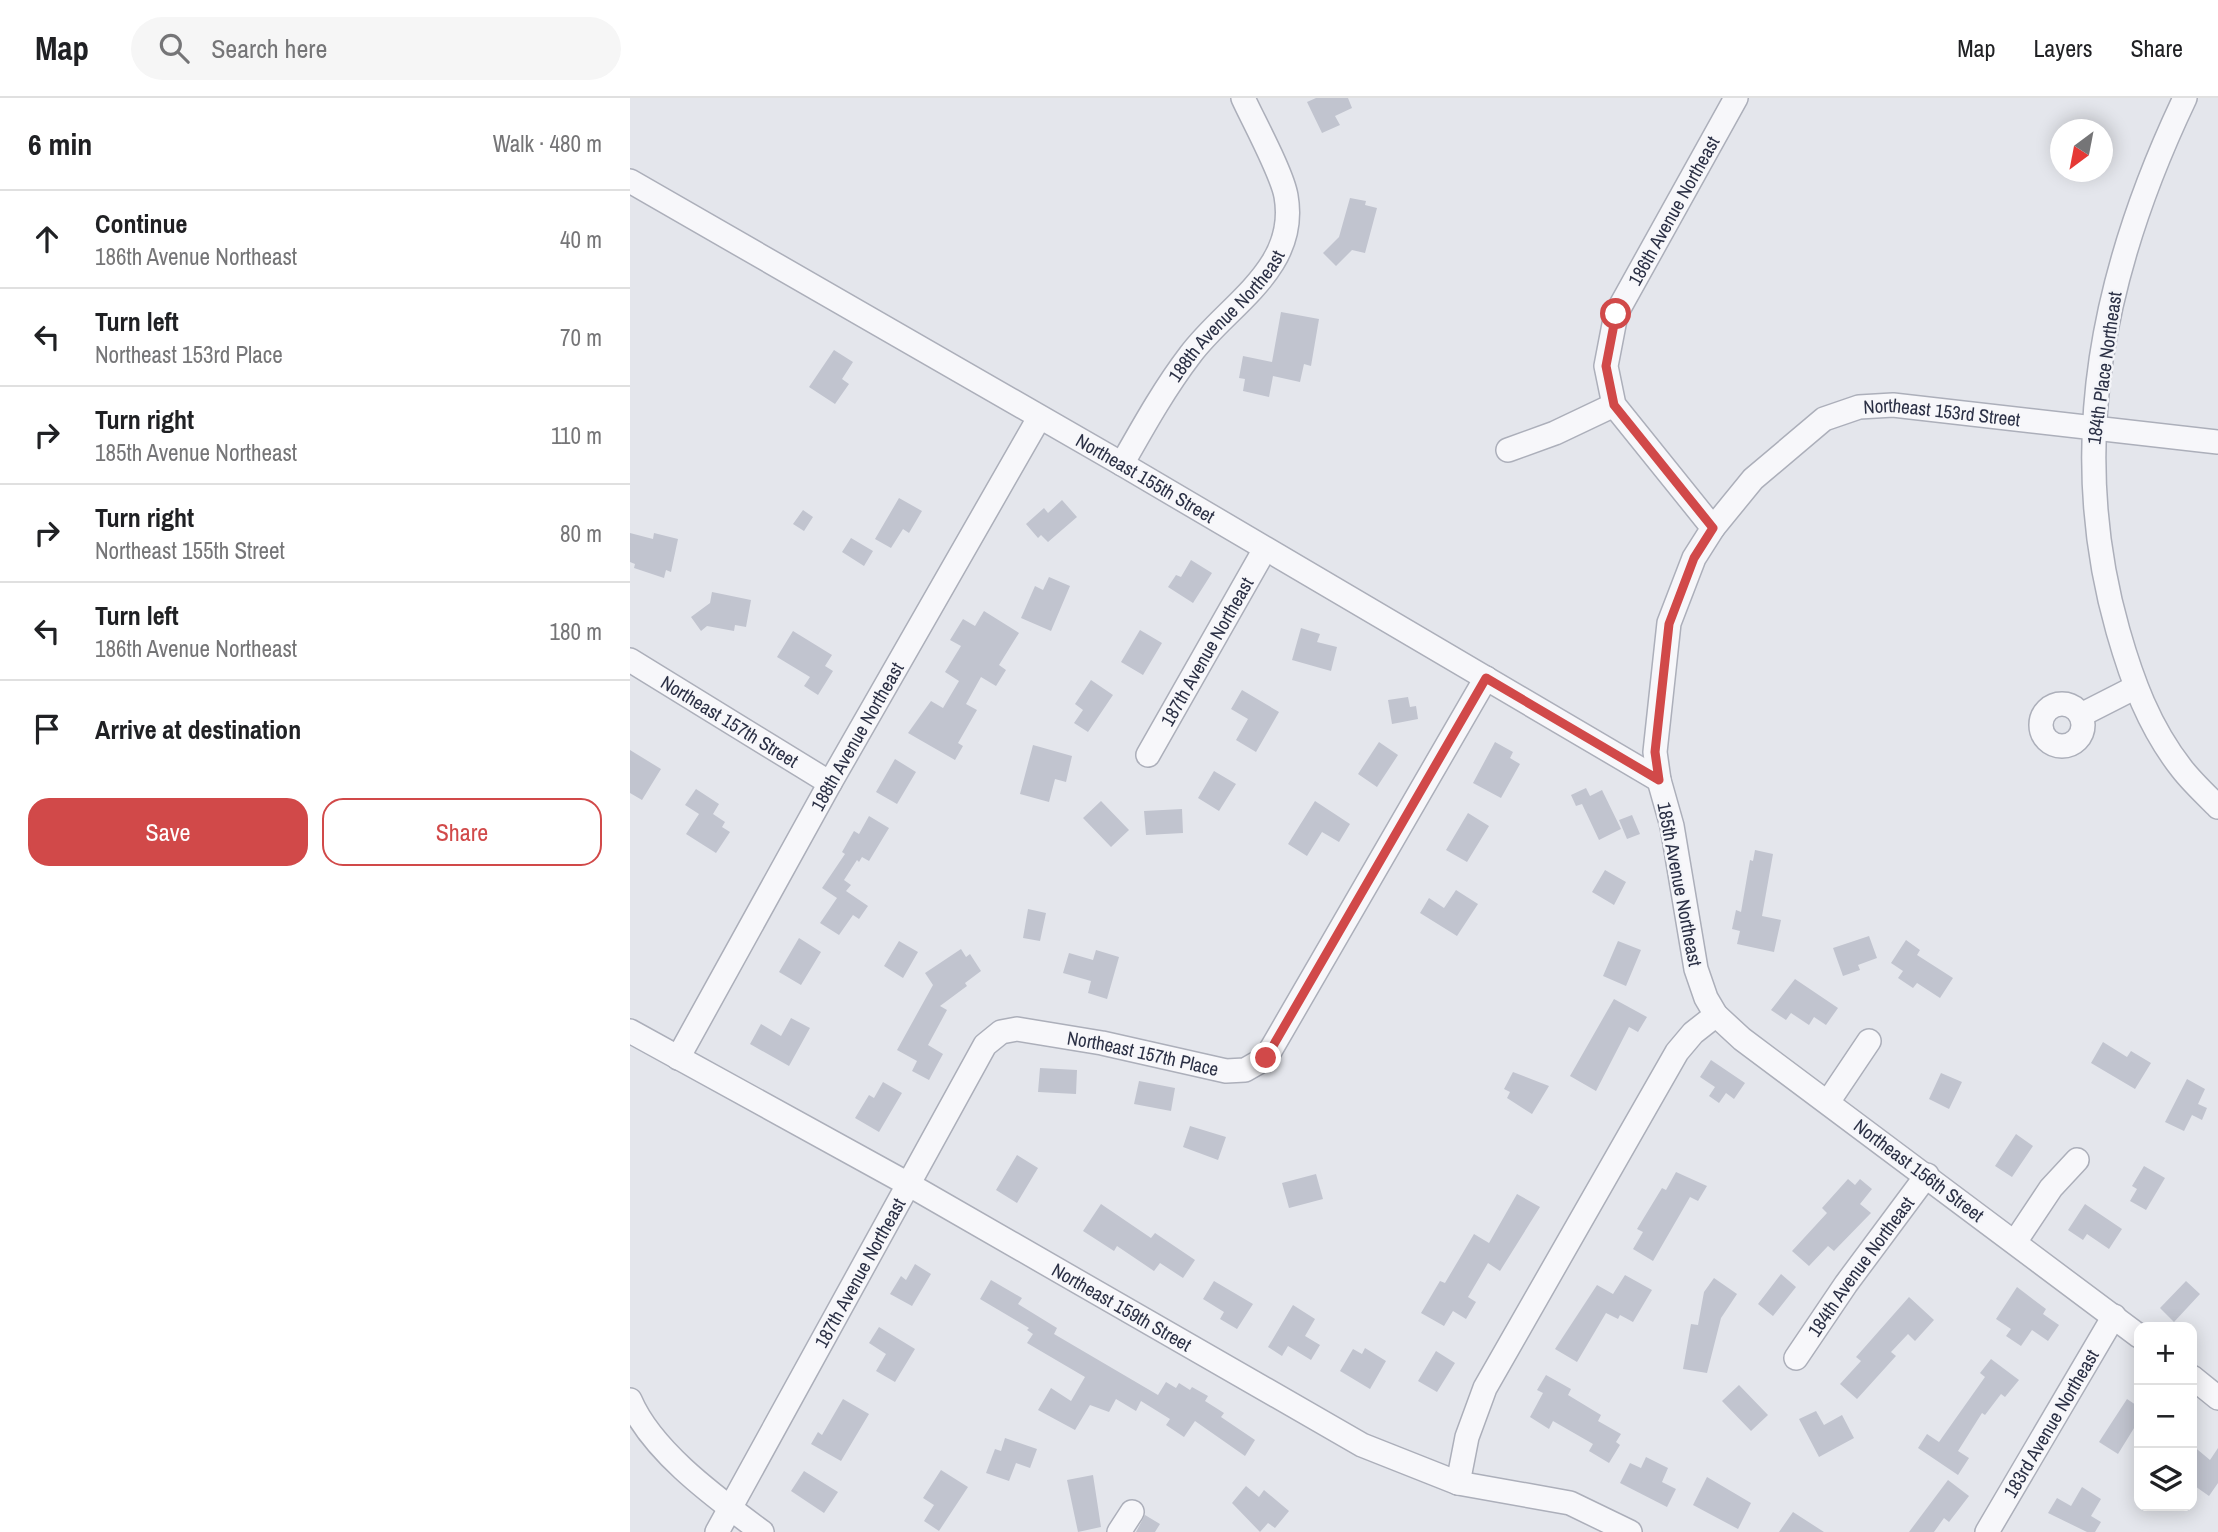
<!DOCTYPE html>
<meta charset="utf-8">
<style>
body{margin:0;font-family:"Archivo Narrow",sans-serif;background:#f6f6f6;color:#202124}
.controls{position:absolute;right:21px;bottom:21px;display:grid;overflow:hidden;border-radius:14px;box-shadow:0 4px 18px #0003}
.controls button{width:63px;height:63px;display:grid;place-items:center;padding:0;border:0;border-bottom:2px solid #e0e0e0;background:#fff;color:#202124;font:35px sans-serif}
.compass{position:absolute;left:1420px;top:21px;width:63px;height:63px;border-radius:50%;background:#fff;box-shadow:0 4px 18px #0003;rotate:212deg}
.stop{position:absolute;width:21px;height:21px;margin:-16px;border:5px solid #d14949;border-radius:50%;background:#fff}
.stop.end{background:#d14949;border-color:#fff;box-shadow:0 2px 7px #0008}
.list{margin:0;padding:0;list-style:none}
h2{display:flex;justify-content:space-between;align-items:center;height:91px;margin:0;padding:0 28px;font-size:30px}
h2 small{font-size:23px;font-weight:400;color:#757577}
.list li{display:grid;grid-template-columns:46px 1fr auto;gap:21px;align-items:center;box-sizing:border-box;height:98px;padding:0 28px;border-top:2px solid #e0e0e0}
.list b{display:block;font-size:26px;white-space:nowrap}
.list p{margin:0;font-size:23px;white-space:nowrap;color:#757577}
.list em{font-size:23px;font-style:normal;color:#757577}
.actions{display:flex;gap:14px;padding:21px 28px}
.actions a{flex:1;padding:16px 0;border:2px solid #d14949;border-radius:21px;text-align:center;font-size:24px;color:#d14949}
.actions .main{background:#d14949;color:#fff}
.icon{flex:none;width:38px;height:38px;fill:none;stroke:currentColor;stroke-width:2;stroke-linecap:round;stroke-linejoin:round}
.map{position:relative;flex:none;width:1588px;height:1434px;overflow:hidden}
header{display:flex;align-items:center;gap:42px;box-sizing:border-box;height:98px;padding:0 35px;background:#fff;border-bottom:2px solid #e0e0e0}
header strong{font-size:33px}
nav{display:flex;gap:38px;margin-inline-start:auto;font-size:24px}
.search{width:490px;height:63px;background:#f6f6f6;display:flex;align-items:center;gap:18px;box-sizing:border-box;padding:0 24px;border-radius:38px;color:#757577;font-size:26px}
main{display:flex}
aside{flex:1;background:#fff}
.map>svg:first-child{display:block}
</style>
<header>
<strong>Map</strong>
<div class="search"><svg class="icon" aria-label="search" viewBox="0 0 24 24"><circle cx="10" cy="10" r="6"/><path d="M15 15l6 6"/></svg>Search here</div>
<nav><a>Map</a><a>Layers</a><a>Share</a></nav>
</header>
<main>
<aside>
<h2>6 min<small>Walk · 480 m</small></h2>
<ul class="list">
<li><svg class="icon" aria-label="ahead" viewBox="0 0 24 24"><path d="M12 20V5M6 11l6-6 6 6"/></svg><div><b>Continue</b><p>186th Avenue Northeast</p></div><em>40 m</em></li>
<li><svg class="icon" aria-label="left" viewBox="0 0 24 24"><path d="M17 20v-9H6M10 6l-5 5 5 5"/></svg><div><b>Turn left</b><p>Northeast 153rd Place</p></div><em>70 m</em></li>
<li><svg class="icon" aria-label="right" viewBox="0 0 24 24"><path d="M7 20v-9h11M14 6l5 5-5 5"/></svg><div><b>Turn right</b><p>185th Avenue Northeast</p></div><em>110 m</em></li>
<li><svg class="icon" aria-label="right" viewBox="0 0 24 24"><path d="M7 20v-9h11M14 6l5 5-5 5"/></svg><div><b>Turn right</b><p>Northeast 155th Street</p></div><em>80 m</em></li>
<li><svg class="icon" aria-label="left" viewBox="0 0 24 24"><path d="M17 20v-9H6M10 6l-5 5 5 5"/></svg><div><b>Turn left</b><p>186th Avenue Northeast</p></div><em>180 m</em></li>
<li><svg class="icon" aria-label="arrive" viewBox="0 0 24 24"><path d="M6 21V4h12l-3 4 3 4H6"/></svg><div><b>Arrive at destination</b></div></li>
</ul>
<div class="actions"><a class="main">Save</a><a>Share</a></div>
</aside>
<div class="map">
<svg width="1588" height="1434" viewBox="0 0 1588 1434">
<rect width="100%" height="100%" fill="#e4e6ec"/>
<path fill="#c1c4cf" d="M686 0H718L722 10 705 18 710 27 692 35 677 4Z
M720 100 736 103 735 107 747 110 735 155 722 152 706 168 693 155 709 139Z
M651 214 689 221 681 268 674 266 670 284 643 278 639 299 613 293 615 281 609 280 613 258 642 264Z
M204 252 223 264 212 281 219 286 205 306 179 289Z
M269 400 292 413 279 435 273 431 261 450 245 441Z
M432 402 447 419 418 444 411 437 408 440 396 426 414 410 418 415Z
M173 412 183 419 174 433 163 426Z
M0 435 23 441 24 435 48 441 41 474 36 472 34 480 4 470 5 466 0 464Z
M221 440 243 453 234 468 212 454Z
M561 462 582 475 563 505 538 489 546 477 551 479Z
M419 479 440 488 421 533 391 520 405 488 413 492Z
M82 494 121 502 116 529 105 527 104 533 77 528 71 533 61 519 80 505Z
M354 513 389 535 369 567 376 572 366 588 351 579 336 606 347 612 328 645 333 648 325 662 278 635 301 603 313 610 329 583 315 574 331 548 320 542 333 521 345 528Z
M671 530 690 536 687 544 707 549 701 573 662 562Z
M510 532 532 545 513 577 491 564Z
M163 533 202 557 195 568 203 573 188 597 174 588 180 579 147 559Z
M461 582 483 597 458 634 444 625 453 612 445 606Z
M612 592 649 614 626 654 606 642 618 621 601 611Z
M778 599 780 609 786 608 788 621 762 626 758 602Z
M749 644 768 657 747 689 728 676Z
M865 644 883 654 880 660 890 666 871 700 843 685Z
M403 647 442 658 436 684 425 681 419 704 390 696Z
M0 652 31 671 12 702 0 695Z
M265 661 286 674 267 706 246 694Z
M584 673 606 686 589 713 568 700Z
M956 690 960 698 972 692 991 731 969 742 952 706 946 708 941 697Z
M66 691 89 706 83 716 95 724 92 729 100 734 86 755 56 736 69 716 55 707Z
M471 703 499 732 481 749 453 720Z
M685 703 720 726 709 744 692 734 677 758 658 746Z
M552 711 553 735 516 737 514 713Z
M838 715 859 728 837 764 816 752Z
M1002 717 1010 736 997 741 989 722Z
M239 718 259 730 239 763 232 759 229 764 227 762 214 782 221 787 216 793 238 808 229 821 223 817 209 837 190 825 207 800 192 790 215 756 212 754 224 733 229 736Z
M1125 752 1143 756 1132 818 1151 822 1144 854 1107 846 1110 833 1102 831 1106 812 1111 814 1120 762 1123 763Z
M975 772 996 784 984 807 962 794Z
M826 792 848 806 827 838 790 815 799 800 814 810Z
M398 811 416 815 410 843 393 840Z
M1239 838 1247 860 1228 867 1230 872 1213 878 1203 850Z
M169 840 191 854 171 887 149 874Z
M1276 842 1290 852 1287 857 1323 880 1310 900 1287 885 1283 890 1268 880 1273 873 1261 865Z
M269 843 288 854 273 880 254 868Z
M988 843 1011 852 996 888 973 878Z
M331 851 336 859 340 856 351 873 335 885 337 888 310 908 317 912 298 947 313 956 299 982 282 973 287 963 267 952 303 887 295 875Z
M466 852 489 859 477 901 458 895 461 883 433 875 439 855 463 862Z
M1165 881 1208 910 1196 927 1184 919 1179 927 1161 915 1156 922 1141 912Z
M984 901 1017 919 1008 934 999 929 966 993 940 978Z
M161 920 180 930 159 968 120 946 131 926 151 938Z
M1473 944 1497 959 1501 953 1521 965 1505 991 1461 965Z
M1081 962 1115 985 1104 1001 1096 995 1089 1005 1079 998 1085 989 1070 979Z
M410 970 447 972 446 996 408 994Z
M883 974 919 988 902 1016 877 1000 880 994 874 991Z
M1311 975 1332 984 1319 1011 1299 1001Z
M1557 981 1575 991 1568 1006 1577 1010 1572 1022 1562 1017 1554 1033 1535 1024Z
M509 983 545 990 541 1013 504 1006Z
M253 984 272 995 249 1034 225 1020 239 997 244 1000Z
M560 1028 596 1039 588 1062 553 1049Z
M1386 1036 1403 1048 1382 1079 1365 1068Z
M387 1057 408 1070 387 1105 366 1092Z
M1514 1068 1535 1080 1516 1112 1500 1103 1507 1091 1502 1088Z
M1046 1074 1077 1088 1068 1103 1060 1099 1023 1163 1003 1151 1013 1134 1007 1131 1032 1090 1036 1092Z
M686 1076 693 1101 659 1110 652 1085Z
M1218 1081 1225 1087 1230 1081 1242 1091 1230 1106 1241 1115 1204 1153 1198 1148 1179 1168 1162 1153 1197 1115 1192 1110Z
M887 1096 910 1109 870 1173 858 1165 838 1199 846 1204 836 1221 823 1213 814 1228 791 1215 810 1183 815 1185 844 1136 859 1145Z
M471 1106 521 1140 525 1135 565 1162 553 1180 530 1165 524 1173 487 1148 484 1153 453 1133Z
M1455 1106 1492 1131 1479 1151 1457 1136 1453 1142 1438 1132Z
M285 1166 301 1176 282 1208 260 1196 271 1178 276 1182Z
M1151 1176 1166 1189 1143 1218 1128 1206Z
M995 1177 1022 1192 1003 1224 990 1217 988 1221 976 1215 947 1264 925 1251 967 1187 983 1196Z
M1084 1180 1107 1196 1091 1220 1077 1275 1053 1271 1061 1226 1068 1227 1074 1194Z
M361 1182 392 1200 388 1206 427 1230 424 1236 528 1297 536 1284 546 1290 549 1285 560 1292 562 1289 578 1298 575 1303 594 1315 591 1319 625 1342 615 1358 565 1323 554 1339 536 1327 540 1321 511 1303 506 1313 486 1301 479 1314 460 1307 445 1332 408 1312 421 1290 441 1303 455 1279 397 1245 403 1236 397 1232 399 1230 350 1201Z
M584 1183 623 1206 607 1231 590 1221 594 1214 573 1201Z
M1556 1183 1570 1196 1544 1224 1530 1210Z
M1387 1189 1416 1211 1413 1216 1429 1227 1418 1243 1402 1232 1391 1248 1376 1238 1381 1231 1366 1221Z
M1279 1199 1304 1222 1285 1243 1278 1236 1261 1254 1266 1258 1227 1301 1210 1286 1231 1263 1226 1259Z
M663 1207 685 1221 675 1238 690 1247 681 1262 658 1248 652 1258 638 1249Z
M249 1229 285 1251 265 1284 246 1273 256 1256 239 1245Z
M735 1250 756 1263 740 1291 710 1273 723 1251 732 1256Z
M806 1253 825 1265 807 1294 788 1283Z
M1361 1261 1389 1282 1375 1299 1371 1296 1355 1317 1352 1315 1328 1353 1339 1360 1328 1377 1288 1350 1297 1336 1309 1344 1355 1279 1350 1275Z
M916 1277 941 1291 938 1297 971 1317 968 1323 991 1336 986 1344 990 1347 979 1365 959 1353 963 1346 923 1323 919 1331 900 1319 913 1295 907 1292Z
M1109 1287 1138 1317 1121 1333 1092 1303Z
M213 1301 239 1316 211 1363 181 1346 188 1334 192 1337Z
M1497 1301 1509 1309V1322L1488 1356 1469 1344Z
M1186 1313 1194 1327 1212 1317 1224 1340 1189 1359 1169 1321Z
M375 1340 407 1351 400 1370 386 1365 379 1383 356 1375 365 1351 371 1353Z
M1562 1347 1580 1362 1588 1350V1385L1579 1398 1562 1386Z
M1016 1359 1038 1370 1032 1384 1046 1391 1037 1409 990 1385 1000 1365 1011 1370Z
M311 1372 338 1389 309 1433 294 1423 304 1407 293 1400Z
M174 1373 208 1394 194 1415 161 1393Z
M463 1377 471 1429 448 1434 437 1382Z
M1077 1379 1121 1405 1108 1431 1063 1407Z
M1318 1382 1339 1398 1319 1424 1314 1420 1304 1434H1279Z
M616 1388 629 1399 634 1392 659 1413 645 1430 638 1425 630 1434 602 1405Z
M1452 1389 1471 1401 1461 1418 1471 1424 1465 1434H1457L1418 1415 1427 1400 1441 1408Z
M1163 1414 1194 1434H1149Z
M515 1417 530 1426 525 1434H506Z"/>
<g fill="none" stroke-linecap="round" stroke-linejoin="round">
<defs>
<g id="minor">
<path d="M1555 0C1474 170 1435 347 1488 533 1502 582 1519 629 1552 671 1562 684 1576 697 1588 709"/>
<path id="s1" d="M0 83 492 366 1029 682"/>
<path d="M878 352 925 335 984 307"/>
<path id="s2" d="M492 366C513 329 534 291 560 257 597 207 669 171 656 98 652 75 624 24 613 0"/>
<path id="s3" d="M1083 430 984 307 976 268 986 216 1106 0"/>
<path id="s4" d="M0 562 200 685"/>
<circle cx="1432" cy="627" r="21"/>
<path d="M1451 617 1504 590"/>
<path id="s5" d="M518 657 635 451"/>
<path id="s6" d="M0 933 278 1086 732 1347 828 1385 940 1405 1000 1434"/>
<path id="s7" d="M48 960 200 685 409 320"/>
<path d="M1198 1004 1239 943"/>
<path d="M1385 1144 1421 1090 1447 1062"/>
<path id="s8" d="M1509 1238 1112 941 1086 917 1076 900 1066 871 1042 728 1029 682 1025 654 1039 525 1064 460 1083 430 1123 381 1194 321 1229 309 1263 307 1588 344"/>
<path id="s9" d="M1166 1260 1216 1186 1297 1077"/>
<path d="M1562 1279 1588 1300"/>
<path d="M0 1302C22 1354 88 1401 132 1434"/>
<path d="M828 1385 837 1339 855 1290 1047 954 1063 935 1086 917"/>
<path id="s10" d="M87 1434 355 947 371 934 387 931 472 945 596 973 615 972 636 960 856 580"/>
<path d="M489 1434 502 1414"/>
<path id="s11" d="M1357 1434 1484 1218"/>
</g>
</defs>
<use href="#minor" stroke="#acafba" stroke-width="26"/>
<use href="#minor" stroke="#f7f7fa" stroke-width="23"/>
</g>
<g fill="none" stroke-linecap="round" stroke-linejoin="round">
<path stroke="#d14949" stroke-width="9" d="M636 960 856 580 1029 682 1025 654 1039 526 1064 460 1083 430 984 307 976 268 986 216"/>
</g>
<g text-anchor="middle" stroke-width="5" stroke-linejoin="round" paint-order="stroke">
<g font-size="19" fill="#2b3045" stroke="#f4f5f9">
<text dy="7" stroke="none"><textPath href="#s3" startOffset="369">186th Avenue Northeast</textPath></text>
<text dy="7" stroke="none"><textPath href="#s2" startOffset="182">188th Avenue Northeast</textPath></text>
<text transform="translate(1474 270) rotate(-82)" y="7">184th Place Northeast</text>
<text dy="7" stroke="none"><textPath href="#s8" startOffset="1314">Northeast 153rd Street</textPath></text>
<text dy="7" stroke="none"><textPath href="#s1" startOffset="595">Northeast 155th Street</textPath></text>
<text dy="7" stroke="none"><textPath href="#s5" startOffset="119">187th Avenue Northeast</textPath></text>
<text dy="7" stroke="none"><textPath href="#s4" startOffset="117">Northeast 157th Street</textPath></text>
<text dy="7" stroke="none"><textPath href="#s7" startOffset="368">188th Avenue Northeast</textPath></text>
<text transform="translate(1050 786) rotate(79)" y="7">185th Avenue Northeast</text>
<text dy="7" stroke="none"><textPath href="#s10" startOffset="721">Northeast 157th Place</textPath></text>
<text transform="translate(1289 1072) rotate(37)" y="7">Northeast 156th Street</text>
<text dy="7" stroke="none"><textPath href="#s9" startOffset="112">184th Avenue Northeast</textPath></text>
<text dy="7" stroke="none"><textPath href="#s10" startOffset="296">187th Avenue Northeast</textPath></text>
<text dy="7" stroke="none"><textPath href="#s6" startOffset="564">Northeast 159th Street</textPath></text>
<text dy="7" stroke="none"><textPath href="#s11" startOffset="126">183rd Avenue Northeast</textPath></text>
</g>
</g>
</svg>
<div class="controls">
<button>+</button>
<button>−</button>
<button><svg class="icon" aria-label="layers" viewBox="0 0 24 24"><path d="M12 4l9 5-9 5-9-5zM3 14l9 5 9-5"/></svg></button>
</div>
<svg class="compass" viewBox="-18 -18 36 36"><path d="M0-13l5 13h-10z" fill="#e53935"/><path d="M0 13l5-13h-10z" fill="#757577"/></svg>
<div class="stop" style="left:986px;top:216px"></div>
<div class="stop end" style="left:636px;top:960px"></div>
</div>
</main>
